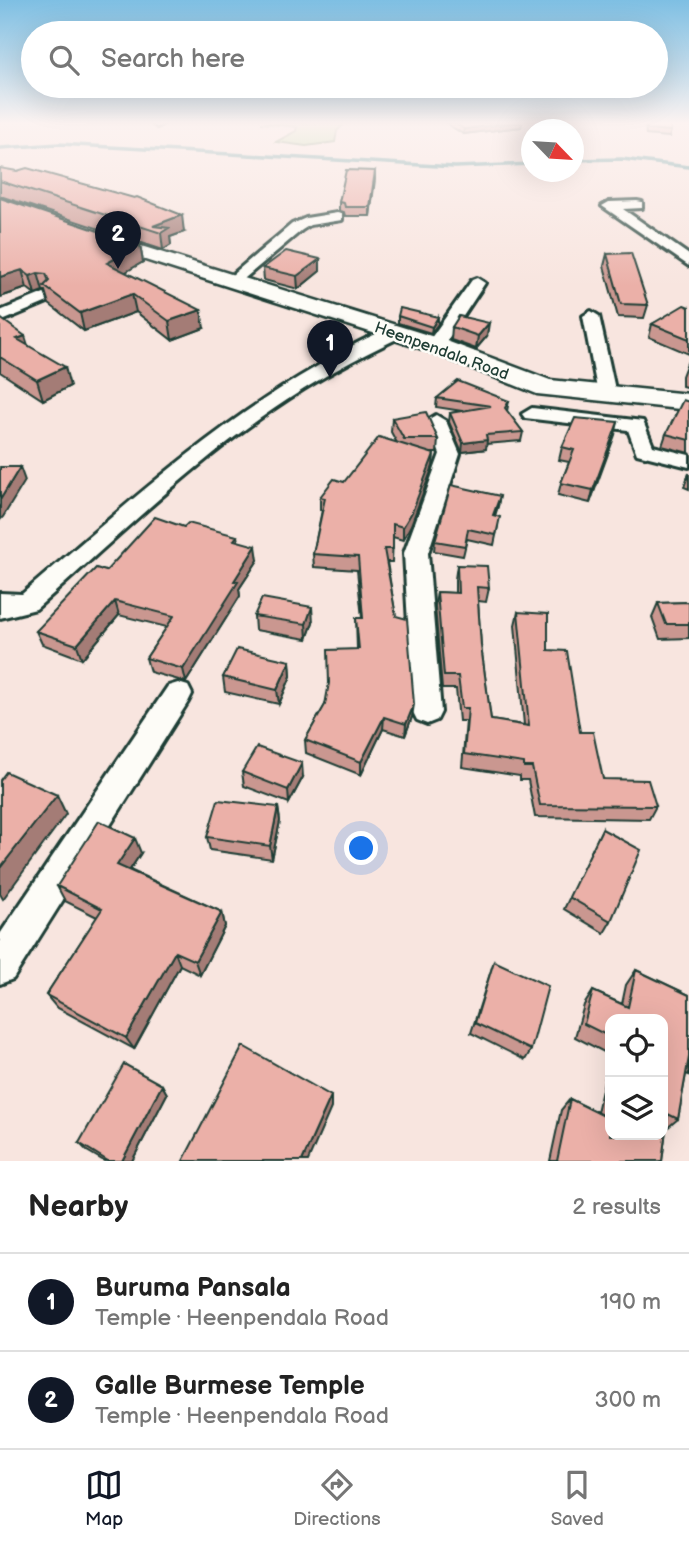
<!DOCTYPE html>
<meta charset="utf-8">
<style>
body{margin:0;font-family:"Balsamiq Sans",sans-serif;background:#f6f6f6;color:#222}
.controls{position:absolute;right:21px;bottom:21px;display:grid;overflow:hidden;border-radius:14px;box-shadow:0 7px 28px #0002}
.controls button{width:63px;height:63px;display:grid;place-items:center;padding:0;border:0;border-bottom:2px solid #e0e0e0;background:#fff;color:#222;font:35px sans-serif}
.compass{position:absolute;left:521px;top:119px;width:63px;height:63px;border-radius:50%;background:#fff;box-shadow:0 7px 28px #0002;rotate:115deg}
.you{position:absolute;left:362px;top:849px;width:24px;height:24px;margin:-18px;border:5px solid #fff;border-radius:50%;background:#1a73e8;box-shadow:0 0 0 10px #1a73e833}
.badge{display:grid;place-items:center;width:46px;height:46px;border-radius:50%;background:#111827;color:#fff;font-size:23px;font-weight:700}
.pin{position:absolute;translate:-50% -58px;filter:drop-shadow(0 2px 4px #0008)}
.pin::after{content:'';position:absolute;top:37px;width:24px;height:21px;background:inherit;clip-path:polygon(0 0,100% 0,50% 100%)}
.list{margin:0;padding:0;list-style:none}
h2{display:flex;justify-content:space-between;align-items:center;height:91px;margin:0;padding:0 28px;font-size:30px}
h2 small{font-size:23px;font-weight:400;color:#767676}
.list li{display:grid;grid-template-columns:46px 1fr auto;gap:21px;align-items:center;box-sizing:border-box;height:98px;padding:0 28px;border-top:2px solid #e0e0e0}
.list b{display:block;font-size:26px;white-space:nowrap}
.list p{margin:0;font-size:23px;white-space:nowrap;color:#767676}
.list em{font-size:23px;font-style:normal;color:#767676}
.icon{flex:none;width:38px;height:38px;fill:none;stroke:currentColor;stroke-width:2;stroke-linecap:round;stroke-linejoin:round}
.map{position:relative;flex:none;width:689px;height:1161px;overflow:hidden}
.search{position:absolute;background:#fff;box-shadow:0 7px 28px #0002;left:21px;right:21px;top:21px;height:77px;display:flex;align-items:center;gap:18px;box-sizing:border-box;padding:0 24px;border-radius:38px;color:#767676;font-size:26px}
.sheet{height:287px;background:#fff}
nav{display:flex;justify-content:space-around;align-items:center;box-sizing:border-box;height:98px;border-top:2px solid #e0e0e0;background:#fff;font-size:19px;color:#767676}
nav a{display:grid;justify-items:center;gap:4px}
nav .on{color:#111827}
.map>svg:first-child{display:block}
</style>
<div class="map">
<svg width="689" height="1161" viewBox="0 0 689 1161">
<rect width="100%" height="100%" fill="#f8e5df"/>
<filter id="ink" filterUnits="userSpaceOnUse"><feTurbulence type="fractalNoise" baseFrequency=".0143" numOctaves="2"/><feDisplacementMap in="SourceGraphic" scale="14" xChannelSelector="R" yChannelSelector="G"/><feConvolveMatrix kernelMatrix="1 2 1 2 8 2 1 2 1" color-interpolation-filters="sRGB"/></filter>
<g filter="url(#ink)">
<path fill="#add896" stroke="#668a65" stroke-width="2" d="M261 123H345L337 131 335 142 306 146 276 142 296 131 297 127Z"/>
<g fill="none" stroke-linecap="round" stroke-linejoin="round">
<path stroke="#599598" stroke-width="3.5" d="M0 148 59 144 455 167 532 164
M574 160 622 159 689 167"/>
<defs>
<path id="street" d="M152 123H164L157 127Z
M637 201 642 202V208L623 209 689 255V266L602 206 609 202Z
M337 213 342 214V220L310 225 302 230 239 283H229L226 280 292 224 306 218Z
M477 278 485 283 444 345 435 350 429 349 426 345 472 280Z
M44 293 50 295 52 298 50 301 0 322V311Z
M591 311 599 316 616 394 607 400 598 394 583 316Z
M397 327 403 328 405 332 403 336C369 352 336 369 304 389 206 450 122 533 36 609L0 618V593L22 594C116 514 208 429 316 367 341 352 369 334 397 327Z
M532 408 643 421 653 446 689 455V467L637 454 628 430 525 418 522 414Z
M436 415 446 421 460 454 428 553 441 712 437 720 427 724 417 720 413 712 404 553 440 454 426 421Z
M178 683 188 686 192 694 188 702 13 979 0 984V934L168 686Z"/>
<path id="secondary" d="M96 232 444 340 550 380 689 394V410L537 394 426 350 89 242 86 238 89 234Z"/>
</defs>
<use href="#street" stroke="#1f3d34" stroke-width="6"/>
<use href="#secondary" stroke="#1f3d34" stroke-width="5"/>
<use href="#street" fill="#fdfcf7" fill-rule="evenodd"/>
<use href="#secondary" fill="#fdfcf7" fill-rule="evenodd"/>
</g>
<path fill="#ca9790" stroke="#1f3d34" stroke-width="2" fill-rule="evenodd" d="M446 123H522L521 127 463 134Z
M645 123H670L671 131 669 137 646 135Z
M375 171 370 216H345L344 212 339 211V202Z
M0 181 184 232 170 237 171 245 163 250 0 196Z
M0 198 140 245 143 262 125 272 204 328 172 340 136 312 84 331 49 304 45 291H43L35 294 27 288 0 297Z
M607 254 648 305 644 318 618 317 604 266Z
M320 259V271L298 289 264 280 263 268Z
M689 307V354L649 337 652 324Z
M398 316 438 324 431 333 398 323Z
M0 318 28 345 70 386 43 400 0 372Z
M452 327 487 336 476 349 451 340Z
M689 360V388L682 386V376L687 363Z
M437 398 509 401 507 411 523 432 521 441 486 444V449L462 452 449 422 450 413 462 411 436 407Z
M689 402V453L662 446 666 434Z
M392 418 438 439 437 453H431L433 466 411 525 403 540 393 537 392 562H387L412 717 405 736 383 729 361 775 306 753 305 740 357 649 356 618H362L357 570 314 567 313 554 322 510H320V497L344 482 397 443 391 432Z
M618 422 590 503 558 495 561 483 569 462 559 460 562 447Z
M689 473V489L684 487Z
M498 506 495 516 498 526 494 545 467 539 463 556 434 551 435 541Z
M184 527 237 536 238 541 258 560 239 589 240 596 186 682 150 672 146 658 167 627 119 615 82 659 42 644 36 631 106 571Z
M457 565 489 588 486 602 478 601 481 646 491 720 524 725 515 625 518 612 548 650 580 732 603 779 656 806 649 819 535 817 528 780H520V776L462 767 466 721H459L456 689H442L435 606 437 592 455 593V579Z
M689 602V638L660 639 652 617 658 603Z
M254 616 313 622 307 639 255 630Z
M290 661 291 676 279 704 225 692 223 677Z
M242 772 303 777 289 803 244 786Z
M278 807 280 821 272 859 210 850 207 837Z
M602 829 611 921 604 933 564 909Z
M141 853 130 870 222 912 225 926 200 975 180 965 134 1049 56 1007 46 995 97 917 65 901 57 886Z
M494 961 531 1050 525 1060 471 1033Z
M636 970 689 995V1075L686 1074 678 1119 666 1129 662 1161H550L561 1110 570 1099 597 1112 610 1055 575 1037 584 1005 593 991 622 1004 626 985ZM610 1019 663 1135H610Z
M162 1085 167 1094 132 1161H104L87 1151 79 1143Z"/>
<path fill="#a47b76" stroke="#1f3d34" stroke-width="2" d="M512 123H522L521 127 463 134 464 129Z
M375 171V180L370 216V207Z
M182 215 184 232 170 237 171 245 163 250 161 233 153 226Z
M140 245 143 262 110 281 107 263Z
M320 259V271L298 289 297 276Z
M22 270 27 288 0 297V277Z
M38 273 43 291 35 294 30 276Z
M132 294 136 312 84 331 80 313Z
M201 310 204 328 172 340 169 321Z
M438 317V324L431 333 432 327Z
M489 323 487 336 476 349 478 336Z
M25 336 31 355 17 339Z
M65 367 70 386 43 400 37 380Z
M618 422 615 435 590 503 593 490Z
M487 440 486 449 462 452 463 443Z
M434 454 433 466 411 525 403 540V527Z
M20 467 25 481 3 517 0 520V500Z
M500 496 498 506 491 525 493 515Z
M256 546 258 560 239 589 240 596 186 682 183 669 234 581Z
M115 601 119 615 82 659 77 645Z
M312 607 313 622 307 639 306 624Z
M290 661 291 676 279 704 277 690Z
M414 704 412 717 405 736 406 724Z
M384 717 383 729 361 775V762Z
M302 763 303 777 289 803 288 790Z
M57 795 66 814 3 899 0 894V868Z
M278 807 280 821 272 859 270 846Z
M135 838 141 853 123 880 117 865Z
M222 912 225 926 200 975 195 961Z
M175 952 180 965 134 1049 126 1038Z
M162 1085 167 1094 132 1161H122Z
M331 1096V1108L308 1161H302Z"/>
<path fill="#ebb0a8" stroke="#1f3d34" stroke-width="2" d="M454 123H512L464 129Z
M647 123H670L671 131 647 129Z
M0 168 17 171 27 168 134 198 137 197 182 215 153 226 169 228 161 233 0 181Z
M346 170 375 171 370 207H345L344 203 339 202Z
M0 198 140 245 107 263 201 310 169 321 132 294 80 313 44 286 49 281 46 274 38 273 30 276 22 270 0 277Z
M286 251 320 259 297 276 263 268Z
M631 253 648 305 621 304 607 254Z
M684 305 689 307V339L652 324Z
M400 308 438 317 432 327 398 316Z
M459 316 489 323 478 336 452 327Z
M0 318 25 336 17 339 65 367 37 380 0 357Z
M689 360V373H687V363Z
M458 381 509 401 505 408 523 432 486 435 487 440 463 443 450 413 491 406 437 398Z
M683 400 689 402V440L666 434Z
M426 412 438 439H404L392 418Z
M575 418 618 422 593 490 561 483 574 450 562 447Z
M379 437 434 454 412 512 403 527 393 524V549H384L396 616 407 619 414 704 406 724 384 717 361 762 305 740 325 705 329 683 328 650 359 649 356 618H363L358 557 313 554 325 498 320 497 334 479 344 482Z
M0 467H20L0 500Z
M451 485 500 496 493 515 500 517 496 535 468 529 465 546 435 541Z
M155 517 184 527 188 523 237 536 234 540 256 546 234 581 238 582 183 669 146 658 174 616 115 601 77 645 36 631 96 568 106 571Z
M457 565 487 566 489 588 477 587 481 646 491 720 529 726 518 612 548 614V650L567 651 580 732H593L603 779 648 780 656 806 540 805 532 767H524V763L464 754 468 708H462L458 676H444L437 592 458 593Z
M262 598 312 607 306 624 254 616Z
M689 602V624H666L658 603Z
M237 649 290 661 277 690 223 677Z
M257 747 302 763 288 790 242 772Z
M6 772 57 795 0 868V780Z
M218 800 278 807 270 846 207 837Z
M99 821 135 838 117 865 222 912 195 961 175 952 126 1038 46 995 102 909 57 886Z
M602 829 641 850 611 921 569 897Z
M494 961 548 986 531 1050 475 1023Z
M636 970 689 995V1057L678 1119 668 1114 662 1161H557L570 1099 604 1116 610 1088V1135H663V1019H610V1037L584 1024 593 991 628 1007Z
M243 1046 331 1096 302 1161H183Z
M124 1064 162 1085 122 1161H108L79 1143Z"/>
</g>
<linearGradient id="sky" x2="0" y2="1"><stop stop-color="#7ebfe3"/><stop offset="0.43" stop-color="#fcf3f1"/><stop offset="1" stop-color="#fcf3f1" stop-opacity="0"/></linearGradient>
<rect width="689" height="286" fill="url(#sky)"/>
<g text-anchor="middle" stroke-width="5" stroke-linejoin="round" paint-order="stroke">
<g font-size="16" fill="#1f3d34" stroke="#fdfcf7">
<text transform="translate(442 350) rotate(20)" y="6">Heenpendala Road</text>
</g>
</g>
</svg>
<div class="controls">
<button><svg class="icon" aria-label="locate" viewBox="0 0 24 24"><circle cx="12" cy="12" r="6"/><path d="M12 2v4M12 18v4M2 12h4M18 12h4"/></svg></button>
<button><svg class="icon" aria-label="layers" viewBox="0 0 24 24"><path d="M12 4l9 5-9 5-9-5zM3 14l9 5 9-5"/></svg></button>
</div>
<svg class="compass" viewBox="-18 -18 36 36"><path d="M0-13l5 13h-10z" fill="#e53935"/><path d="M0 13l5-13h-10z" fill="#767676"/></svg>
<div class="you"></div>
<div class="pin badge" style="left:330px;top:378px">1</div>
<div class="pin badge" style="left:118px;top:269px">2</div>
<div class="search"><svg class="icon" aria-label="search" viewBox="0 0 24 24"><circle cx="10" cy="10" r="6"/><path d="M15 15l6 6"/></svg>Search here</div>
</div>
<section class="sheet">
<h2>Nearby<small>2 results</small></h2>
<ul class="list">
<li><span class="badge">1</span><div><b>Buruma Pansala</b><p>Temple · Heenpendala Road</p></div><em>190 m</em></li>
<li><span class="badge">2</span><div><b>Galle Burmese Temple</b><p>Temple · Heenpendala Road</p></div><em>300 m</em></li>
</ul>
</section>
<nav>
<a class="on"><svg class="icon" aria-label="map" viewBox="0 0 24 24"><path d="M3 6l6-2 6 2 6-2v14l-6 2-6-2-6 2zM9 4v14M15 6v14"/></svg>Map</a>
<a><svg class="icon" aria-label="directions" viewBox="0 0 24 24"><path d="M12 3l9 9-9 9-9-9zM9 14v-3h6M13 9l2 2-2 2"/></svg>Directions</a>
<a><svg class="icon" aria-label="saved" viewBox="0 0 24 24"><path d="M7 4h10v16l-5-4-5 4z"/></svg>Saved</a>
</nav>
